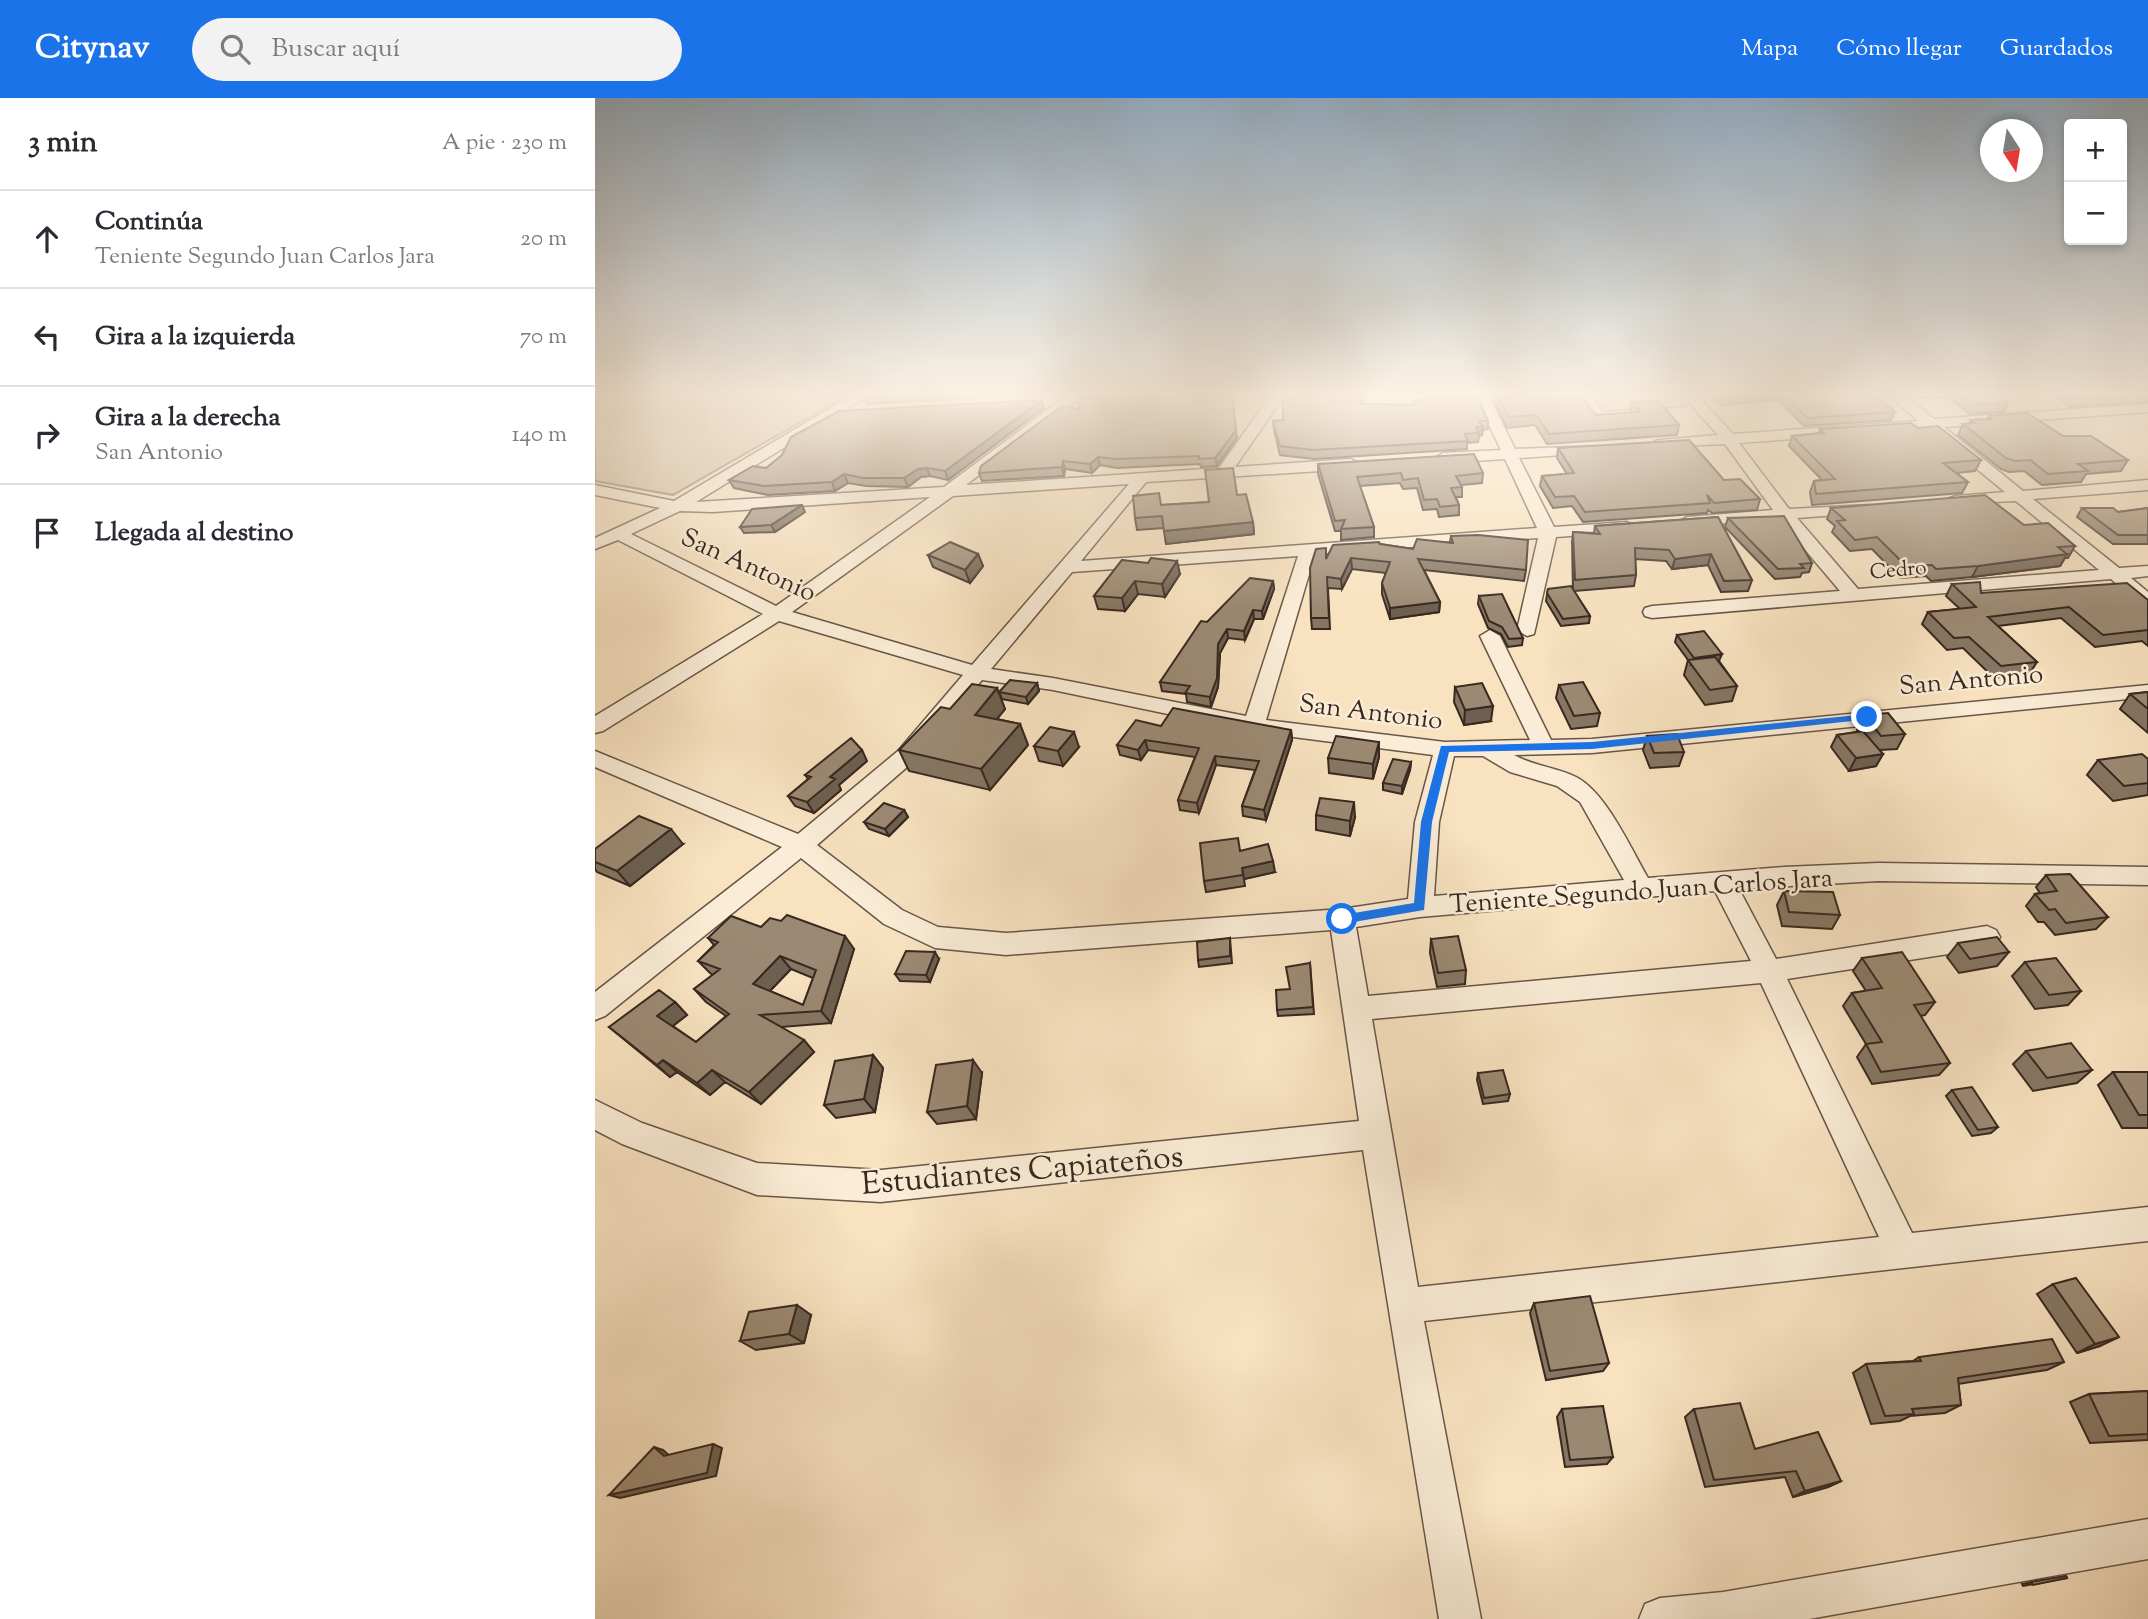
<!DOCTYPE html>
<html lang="es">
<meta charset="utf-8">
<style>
body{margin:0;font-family:"Sorts Mill Goudy",serif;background:#f2f2f3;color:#2b2b33}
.controls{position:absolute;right:21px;top:21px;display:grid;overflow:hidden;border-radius:7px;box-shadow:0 4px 10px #0003}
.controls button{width:63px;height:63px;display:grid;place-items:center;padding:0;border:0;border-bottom:2px solid #e1e1e2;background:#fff;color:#2b2b33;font:35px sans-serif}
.compass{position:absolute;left:1385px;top:21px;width:63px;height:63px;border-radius:50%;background:#fff;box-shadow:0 4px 10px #0003;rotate:168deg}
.stop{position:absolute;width:21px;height:21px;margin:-16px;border:5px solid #1a73e8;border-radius:50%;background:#fff}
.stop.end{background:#1a73e8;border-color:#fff;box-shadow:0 2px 7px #0008}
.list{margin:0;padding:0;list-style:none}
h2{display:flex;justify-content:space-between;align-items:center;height:91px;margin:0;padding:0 28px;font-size:30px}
h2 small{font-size:23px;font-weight:400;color:#7c7c81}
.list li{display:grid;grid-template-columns:46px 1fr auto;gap:21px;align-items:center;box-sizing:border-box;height:98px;padding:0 28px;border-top:2px solid #e1e1e2}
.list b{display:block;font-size:26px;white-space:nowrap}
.list p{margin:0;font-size:23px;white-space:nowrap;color:#7c7c81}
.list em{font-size:23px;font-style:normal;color:#7c7c81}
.icon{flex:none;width:38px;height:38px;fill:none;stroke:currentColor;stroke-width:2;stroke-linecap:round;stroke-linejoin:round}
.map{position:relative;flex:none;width:1553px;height:1521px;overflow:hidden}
header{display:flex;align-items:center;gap:42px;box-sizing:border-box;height:98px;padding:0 35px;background:#1a73e8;color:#fff}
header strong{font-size:33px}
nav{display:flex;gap:38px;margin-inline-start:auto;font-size:24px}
.search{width:490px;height:63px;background:#f2f2f3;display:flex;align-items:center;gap:18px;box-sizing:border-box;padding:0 24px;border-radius:38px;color:#7c7c81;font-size:26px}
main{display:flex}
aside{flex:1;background:#fff}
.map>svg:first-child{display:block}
</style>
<header>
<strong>Citynav</strong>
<div class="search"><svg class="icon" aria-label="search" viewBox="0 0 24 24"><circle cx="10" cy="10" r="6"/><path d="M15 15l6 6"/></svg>Buscar aquí</div>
<nav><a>Mapa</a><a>Cómo llegar</a><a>Guardados</a></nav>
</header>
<main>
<aside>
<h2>3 min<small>A pie · 230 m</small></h2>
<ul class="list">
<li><svg class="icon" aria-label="ahead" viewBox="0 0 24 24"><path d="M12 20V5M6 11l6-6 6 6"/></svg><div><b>Continúa</b><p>Teniente Segundo Juan Carlos Jara</p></div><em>20 m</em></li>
<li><svg class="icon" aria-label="left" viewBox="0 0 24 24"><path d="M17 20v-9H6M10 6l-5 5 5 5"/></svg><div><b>Gira a la izquierda</b></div><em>70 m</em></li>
<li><svg class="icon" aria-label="right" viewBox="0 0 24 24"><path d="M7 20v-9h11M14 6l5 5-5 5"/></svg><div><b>Gira a la derecha</b><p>San Antonio</p></div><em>140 m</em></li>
<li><svg class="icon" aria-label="arrive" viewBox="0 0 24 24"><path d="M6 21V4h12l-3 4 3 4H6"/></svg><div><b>Llegada al destino</b></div></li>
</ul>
</aside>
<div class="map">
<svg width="1553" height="1521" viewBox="0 0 1553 1521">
<rect width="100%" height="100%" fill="#f8e2c0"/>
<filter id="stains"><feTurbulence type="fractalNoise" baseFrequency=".00286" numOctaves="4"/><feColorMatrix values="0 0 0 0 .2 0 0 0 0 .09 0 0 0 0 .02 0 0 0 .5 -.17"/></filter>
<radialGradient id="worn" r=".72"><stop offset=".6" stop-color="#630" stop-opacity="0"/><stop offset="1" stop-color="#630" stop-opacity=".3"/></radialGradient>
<path fill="#d7c2a5" stroke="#887562" stroke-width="2" d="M0 298H251L78 397 0 383Z
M998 298H1083L1091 309 1008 313Z"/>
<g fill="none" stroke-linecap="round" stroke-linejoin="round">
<defs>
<path id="minor" d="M256 298H273L101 404 349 389 471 298H487L371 387 624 370 675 298H689L640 369 756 361 764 366 756 371 551 384 486 463 942 430 910 361 848 365 840 360 848 355 906 352 880 298H894L920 351 998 348 1000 351 993 355 924 360 959 429 1032 424 1040 429 1032 434 961 439 939 536 932 538 922 532 943 440 720 456 671 622 850 644 935 642 885 538 895 532 905 538 956 642 997 641 1553 587V599L997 655 919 657C938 668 961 669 981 679 1011 694 1036 751 1053 780L1189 769 1283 765 1553 769V787L1283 783 1144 791 1181 861 1392 828 1401 832 1405 839 1401 846 1392 850 1192 881 1317 1135 1553 1109V1143L829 1223 886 1521H844L768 1052 286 1104 162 1097 27 1046 0 1032V1002L47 1025 162 1065 286 1072 764 1023 736 832 411 857 340 850 289 826 206 760 10 918 0 922V894L187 749 0 669V653L203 736 303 653 368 577 184 523 8 633 0 635V618L168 516 23 442 0 451V440L65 410 0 397V387L79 403ZM534 386 377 567 197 514 358 398ZM335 399 181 508 36 436 85 413 118 414ZM703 458 651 618 458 580 396 571 477 474ZM387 582 458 592 659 634 838 657 820 724 813 801 747 811 411 835 343 829 307 812 222 747 319 663ZM859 658H888L915 674 962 688 985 704 1029 782 839 798 844 724ZM1120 793 1156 863 773 898 761 829 825 819ZM1166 885 1284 1139 823 1189 777 921Z
M1088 298H1103L1138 336 1323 323 1295 298H1311L1339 321 1553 306V314L1349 329 1428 393 1553 382V392L1438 401 1524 470 1553 468V478L1536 480 1553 494V509L1546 507 1516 481 1057 520 1050 518 1048 514 1050 510 1057 508 1245 493 1185 422 1086 428 1084 424 1092 419 1178 412 1130 346 1060 349 1058 346 1060 343 1065 342 1123 337ZM1333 331 1410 394 1361 398 1355 400 1353 403 1355 406 1421 403 1504 472 1263 491 1202 420 1269 415 1277 410 1275 407 1194 411 1144 345Z
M1553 1421V1461L1214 1521H1044L1050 1506 1065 1500 1128 1494Z"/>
</defs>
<use href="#minor" stroke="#685648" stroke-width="3"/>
<use href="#minor" fill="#faecd6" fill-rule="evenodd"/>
</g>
<path fill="#867663" stroke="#382820" stroke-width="2" fill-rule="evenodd" d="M269 298H412L272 306Z
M770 298 768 306 818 307V303L831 302V298H882L893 323V331L888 332 887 337 884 338 883 344 872 345V351L719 361 685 357 679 332 678 323 688 322Z
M900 298H986L1001 317 1035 315 1037 304 1084 327 1082 337 952 346 940 327 912 330 899 303Z
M1111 298H1281L1300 314 1296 322 1209 328 1183 302 1126 307 1117 299H1112Z
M1322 298H1402L1413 305 1409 314 1374 316 1354 299 1324 300Z
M1460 298H1553V304L1475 309Z
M449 310 353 382 335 378 326 379 313 389 271 388 253 385 240 393 173 397 139 390 134 382 171 370Z
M484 311 642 340 622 368 606 369 605 366 522 370 505 367 497 375 470 371 469 378 387 383 384 375Z
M1394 318 1468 338 1533 362 1526 373 1491 376 1486 384 1447 387 1429 373 1414 374 1406 371 1363 337 1368 326H1374L1376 322 1392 321Z
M1323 330 1386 362 1380 373 1361 375 1373 384 1367 395 1217 407 1215 394 1219 383 1227 382 1194 348 1197 338 1224 335 1225 331Z
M963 350 1129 382 1165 401 1162 412 1117 415 1113 412 1112 415 988 424 977 408 958 410 945 388 947 378 972 376 962 360Z
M723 366 888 375 887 385 866 387 867 389V399H861L864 407V417L844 419 842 411 828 412 822 390 808 391 805 385 765 388 779 429V439L746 442V433H740L723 376Z
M642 397 658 424 659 436 571 446 569 430 542 432 540 420 566 407 614 404Z
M1236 410 1429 427 1480 448 1473 460H1470L1465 468 1377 479 1336 483 1331 478 1305 480 1277 451 1255 453 1237 434 1240 428 1232 421Z
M1487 410 1523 414 1553 410V446H1518L1482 419Z
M210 414 180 434 149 435 145 429Z
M1123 419 1157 482 1153 493 1126 494 1113 467 1077 471 1071 463 1040 461 1041 477 1039 488 979 493 995 518 994 525 966 528 951 503 953 491 978 492 977 444 978 434 999 435 1000 428Z
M1133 420 1217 465 1214 474 1207 475 1205 479 1180 481 1130 429Z
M856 438 931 472 929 483 829 472 845 504 844 514 795 521 787 496V485L791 475 757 471 747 491 733 490 735 531H717L716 520 731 461 785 446 818 451 855 444Z
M383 456 388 468 375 485 338 469 333 457Z
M527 462 585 476 570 499 543 496 530 513 503 511 499 498Z
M678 483 679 491 668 521H659L650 542 633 540 625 555 623 589 616 609 592 604 591 596 567 593 565 584 612 524Z
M1357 486 1386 495 1553 502V548L1547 543 1500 549 1466 520 1403 528 1442 564 1435 575 1399 580 1368 550 1352 552 1327 526 1333 514 1365 511 1351 498Z
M884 498 928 540 927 547 913 549 906 536 893 530 883 506Z
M1082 537 1124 563 1142 588 1137 603 1110 607 1089 577 1093 562 1080 544Z
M442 585 444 593 433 606 407 601 404 594Z
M964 587 1005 615 1002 628 976 631 961 600Z
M860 589 896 623 869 627 859 604Z
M402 590 410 611 402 621 425 626 433 647 395 692 314 673 304 652 355 611Z
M1553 594V635L1525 611 1535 596Z
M1269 617 1310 636 1302 651 1285 652 1288 656 1281 668 1254 673 1236 649 1242 637 1263 634 1262 632Z
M566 628 696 632 697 642 671 722 648 718 647 708 660 672 621 667 604 715 585 712 583 702 600 659 553 652 546 662 525 657 522 647Z
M1052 638 1089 654 1084 668 1055 670 1048 652Z
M784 644V659L778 681 734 675 733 660Z
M439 648 484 649 468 668 444 663Z
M1553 661V697L1518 703 1492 677 1503 662Z
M272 663 244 687 246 692 219 715 200 708 193 698 213 681 210 677Z
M816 664 815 672 807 696 788 692V685Z
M309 712 313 719 294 738 274 731 269 724Z
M721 717 760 719 755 738 721 732Z
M88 746 35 788 2 774 0 771V751Z
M645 753 680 774 649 781 650 788 611 794 609 783Z
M1451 777 1513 819 1501 831 1460 837 1449 824H1443L1431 808 1440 796 1445 795 1441 789Z
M1189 793 1245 817 1237 831 1187 828 1182 807Z
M166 829 259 851 236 925 186 929 219 954 166 1006 130 984 115 997 82 974 75 979 14 929 80 904 92 917 78 928 101 944 131 918 111 904 99 891 118 877 115 875 103 863 119 847 113 840ZM196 871 218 880 208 907 175 893Z
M635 840 637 865 604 869 603 862Z
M836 841 871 872 870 886 842 889 835 855Z
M1363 845 1414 854 1402 868 1364 875 1352 859Z
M1267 860 1340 904 1330 917 1325 918 1355 965 1344 977 1277 986 1262 959 1271 946 1248 908 1257 895 1271 893 1258 873Z
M344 861 335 884 305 883 300 876Z
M1430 864 1486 893 1473 907 1440 911 1417 878Z
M715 865 719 916 683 918 682 912 695 891Z
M1431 953 1497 972 1482 985 1438 993 1418 966Z
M278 957 288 970 280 1014 241 1020 229 1007Z
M1518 974H1553V1030H1527L1503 987Z
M387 975 381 1021 342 1026 332 1014Z
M883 975 915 996 913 1003 888 1006 882 982Z
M1357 992 1403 1029 1396 1035 1377 1038 1351 998Z
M1458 1186 1505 1248 1482 1255 1442 1196Z
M939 1205 1014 1265 1008 1273 951 1282 935 1215Z
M216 1217 209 1245 161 1252 145 1243Z
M1324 1259 1469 1264 1452 1272 1363 1286 1366 1307 1350 1315 1315 1318 1305 1323 1276 1326 1258 1275 1271 1266 1318 1263Z
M1553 1293V1342L1495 1345 1475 1304 1494 1296Z
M967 1311 1018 1359 1012 1366 970 1369 962 1319Z
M1099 1311 1160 1351 1246 1383 1233 1389 1198 1399 1190 1379 1110 1389 1090 1319Z
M1471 1478 1472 1480 1428 1488 1427 1486Z"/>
<path fill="#6d6050" stroke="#382820" stroke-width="2" d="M1128 298H1184L1183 302 1126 307Z
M447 302 449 310 353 382 350 373Z
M881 329H888L887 337 884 338V335Z
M641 332 642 340 622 368 620 360Z
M503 359 505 367 497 375 495 366Z
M468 363 470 371 469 378 467 369Z
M332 370 335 378 326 379 313 389 309 380 323 371Z
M249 376 253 385 240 393 237 384Z
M207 407 210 414 180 434 176 427Z
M658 424 659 436 571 446 569 433Z
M383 456 388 468 375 485 370 472Z
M1116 456 1113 467 1077 471 1080 461Z
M1472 456 1465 468 1377 479 1383 468Z
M756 460 757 471 747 491 746 481Z
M582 463 585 476 570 499 567 486Z
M540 483 543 496 530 513 527 500Z
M678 483 679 491 668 521 667 513Z
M845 504 844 514 795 521V510Z
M658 512 659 521 650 542 649 533Z
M632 531 633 540 625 555 623 589 616 609 615 599 623 546Z
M1127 556 1124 563 1096 567 1099 560Z
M442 585 444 593 433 606 431 599Z
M402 590 410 611 389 637 380 617Z
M898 608 896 623 869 627 870 612Z
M425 626 433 647 395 692 386 671Z
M696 632 697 642 671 722 669 712Z
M479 634 484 649 468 668 463 653Z
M550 642 553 652 546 662 543 652Z
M784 644V659L778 681V666Z
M267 652 272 663 244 687 246 692 219 715 212 704 235 679Z
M1288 656 1281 668 1254 673 1261 660Z
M620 658 621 667 604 715 602 705Z
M816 664 815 672 807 696V688Z
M759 704 760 719 755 738V723Z
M309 712 313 719 294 738 290 731Z
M76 731 88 746 35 788 22 773Z
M678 763 680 774 649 781 647 770Z
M250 838 259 851 236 925 226 913Z
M340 854 344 861 335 884 331 877Z
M185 858 196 871 169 899 158 886Z
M80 904 92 917 75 930 62 918Z
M209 942 219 954 166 1006 154 994Z
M278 957 288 970 280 1014 269 1001Z
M68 962 82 974 75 979 62 967Z
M378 962 387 975 381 1021 372 1008Z
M117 972 130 984 115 997 102 985Z
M202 1207 216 1217 209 1245 194 1236Z
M1524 1239 1505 1248 1482 1255 1500 1246Z
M118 1346 127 1350 121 1378 25 1400 14 1397Z
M59 1349 68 1352 78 1361 69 1358Z
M1246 1383 1233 1389 1198 1399 1210 1393Z"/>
<path fill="#9c8973" stroke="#382820" stroke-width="2" fill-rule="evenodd" d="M515 298H637L641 332 620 360 604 361V358L521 361 503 359 495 366 468 363 467 369 384 375 386 368 467 308 484 311 485 300Z
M688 298H768L766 306 820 307 818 303 836 301 834 298H882L893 323H884L888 329H881L884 335 870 336 873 343 718 352 685 348 678 323 688 322Z
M903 298H986L1001 317 1045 314 1037 304 1064 303 1084 327 954 336 941 317 914 319Z
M1190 298H1281L1300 314 1212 320Z
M1367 298H1402L1413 305 1378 307Z
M1477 298H1512L1480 300Z
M447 302 350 373 332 370 323 371 309 380H268L249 376 237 384 169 388 134 382 158 368 171 370 187 357 196 339 244 313Z
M1432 315 1468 338H1496L1533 362 1483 366 1493 373 1453 376 1435 362 1420 363 1411 360 1368 326 1380 325 1376 322 1397 321 1394 318Z
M1316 325 1323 330 1343 328 1386 362 1348 365 1373 384 1221 396 1219 383 1240 381 1197 338 1229 335 1225 331Z
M1094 342 1129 382 1145 381 1165 401 1119 405 1112 397 1115 405 990 414 979 398 960 399 947 378 979 375 963 350Z
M879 356 888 375 861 378 867 389 856 390 864 407 845 409 842 401 829 402 823 380 808 382 806 375 762 379 779 429 746 431 750 422 740 423 723 366Z
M638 370 642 397 651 396 658 424 569 433 567 418 540 420 538 398 564 395 566 407 614 404 610 372Z
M1390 397 1429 427 1453 425 1480 448 1463 449 1472 456 1383 468 1341 471 1337 467 1311 468 1282 439 1260 442 1242 423 1250 422 1236 410Z
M207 407 176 427 145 429 157 411Z
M1487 410H1518L1523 414 1553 410V437H1523Z
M1189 418 1217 465 1205 466 1209 470 1183 471 1133 420Z
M1123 419 1157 482 1129 483 1116 456 1080 461 1074 452 1040 450 1041 477 980 482 978 434 1005 436 1000 428Z
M883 437 933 442 931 472 823 461 845 504 795 510 787 485 795 464 756 460 746 481 732 479 734 520H716L715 470 721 451 731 450V461L738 447 784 444 785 446 818 451 822 441 858 445 856 438Z
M355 444 383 456 370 472 333 457Z
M556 460 582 463 567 486 540 483 527 500 499 498 527 462 553 465Z
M655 480 678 483 667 513 658 512 649 533 632 531 623 546 622 580 615 599 590 595 595 588 565 584 606 523 612 524Z
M1385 484 1386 495 1532 485 1553 502V532L1508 537 1474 509 1393 519 1442 564 1406 568 1374 539 1359 540 1333 514 1381 509 1357 486Z
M976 488 995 518 968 521 952 495 953 491Z
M907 496 928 540 914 541 907 529 894 523 884 498Z
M1109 533 1127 556 1099 560 1082 537Z
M1120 559 1142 588 1115 592 1093 562Z
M415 582 442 585 431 599 404 594Z
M988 584 1005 615 979 618 964 587Z
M887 585 898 608 870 612 860 589Z
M377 586 402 590 380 617 425 626 386 671 304 652 346 609 355 611Z
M1553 594V611L1535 596Z
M578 610 696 632 669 712 647 708 664 663 620 658 602 705 583 702 604 650 550 642 543 652 522 647 541 622 566 628Z
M1293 615 1310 636 1286 638 1269 617Z
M455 629 479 634 463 653 439 648Z
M1268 633 1288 656 1261 660 1242 637Z
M1082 636 1089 654 1059 655 1052 638Z
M741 638 784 644 778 666 733 660Z
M256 640 267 652 235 679 240 681 212 704 193 698 216 679 210 677Z
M1547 656 1553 661V685L1529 688 1503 662Z
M798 661 816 664 807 688 788 685Z
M725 700 759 704 755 723 721 717Z
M289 705 309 712 290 731 269 724Z
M44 718 76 731 22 773 0 764V751Z
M643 740 645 753 673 746 678 763 647 770 648 777 609 783 605 745Z
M1475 776 1513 819 1471 825 1460 811 1454 812 1440 796 1462 793 1451 777Z
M1189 793 1238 794 1245 817 1194 814Z
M192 817 250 838 226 913 165 917 209 942 154 994 117 972 102 985 68 962 62 967 14 929 64 892 80 904 62 918 101 944 134 916 99 891 125 871 103 863 123 844 113 840 136 818 166 829 175 820 186 823ZM185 858 221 872 208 907 158 886Z
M863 838 871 872 843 875 836 841Z
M1402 839 1414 854 1375 861 1363 845Z
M635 840V858L603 862 602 844Z
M311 853 340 854 331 877 300 876Z
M1307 854 1340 904 1319 907 1355 965 1286 974 1271 946 1287 944 1257 895 1287 890 1267 860Z
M1461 860 1486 893 1454 897 1430 864Z
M715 865 718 909 682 912 681 892 695 891 691 869Z
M1476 945 1497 972 1452 980 1431 953Z
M278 957 269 1001 229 1007 240 963Z
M378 962 372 1008 332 1014 341 967Z
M908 972 915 996 889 1000 883 975Z
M1518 974H1553V1017H1544Z
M1377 989 1403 1029 1383 1032 1357 992Z
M1481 1180 1524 1239 1500 1246 1458 1186Z
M995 1198 1014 1265 955 1273 939 1205Z
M202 1207 194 1236 145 1243 154 1214Z
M1457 1241 1469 1264 1363 1280 1366 1307 1317 1311 1319 1316 1290 1318 1271 1266 1326 1263 1324 1259Z
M1553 1293V1336L1514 1338 1494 1296Z
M1145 1305 1160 1351 1223 1334 1246 1383 1210 1393 1201 1373 1119 1382 1099 1311Z
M1008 1308 1018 1359 975 1362 967 1311Z
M118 1346 112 1375 14 1397 59 1349 69 1358Z
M1471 1478 1472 1480 1438 1487 1436 1484Z"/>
<linearGradient id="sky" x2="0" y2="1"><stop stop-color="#94adc2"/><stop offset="0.58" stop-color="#fcf2e3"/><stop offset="1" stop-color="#fcf2e3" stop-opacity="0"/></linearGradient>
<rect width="1553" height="511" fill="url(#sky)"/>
<path fill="#1a73e8" d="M1272 616 1277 619 1276 621 997 651 854 654 837 724 829 812 747 826 741 821 747 817 819 805 826 724 846 648 997 644Z"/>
<g text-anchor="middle" stroke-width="5" stroke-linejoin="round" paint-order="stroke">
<g font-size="21" fill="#382820" stroke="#faecd6">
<text transform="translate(1303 471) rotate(-5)" y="7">Cedro</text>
</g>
<g font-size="26" fill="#382820" stroke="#faecd6">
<text transform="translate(154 466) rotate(24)" y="9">San Antonio</text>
<text transform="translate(1376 581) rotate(-5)" y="9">San Antonio</text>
<text transform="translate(776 613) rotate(7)" y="9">San Antonio</text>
<text transform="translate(1046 792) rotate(-4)" y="9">Teniente Segundo Juan Carlos Jara</text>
</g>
<g font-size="32" fill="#382820" stroke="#faecd6">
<text transform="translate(427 1071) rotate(-5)" y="11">Estudiantes Capiateños</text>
</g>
</g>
<rect width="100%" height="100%" filter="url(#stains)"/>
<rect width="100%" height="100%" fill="url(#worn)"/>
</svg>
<div class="controls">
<button>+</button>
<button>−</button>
</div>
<svg class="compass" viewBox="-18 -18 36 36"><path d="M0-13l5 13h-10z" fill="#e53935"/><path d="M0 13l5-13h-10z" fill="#7c7c81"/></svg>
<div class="stop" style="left:747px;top:821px"></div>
<div class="stop end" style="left:1272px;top:619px"></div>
</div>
</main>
